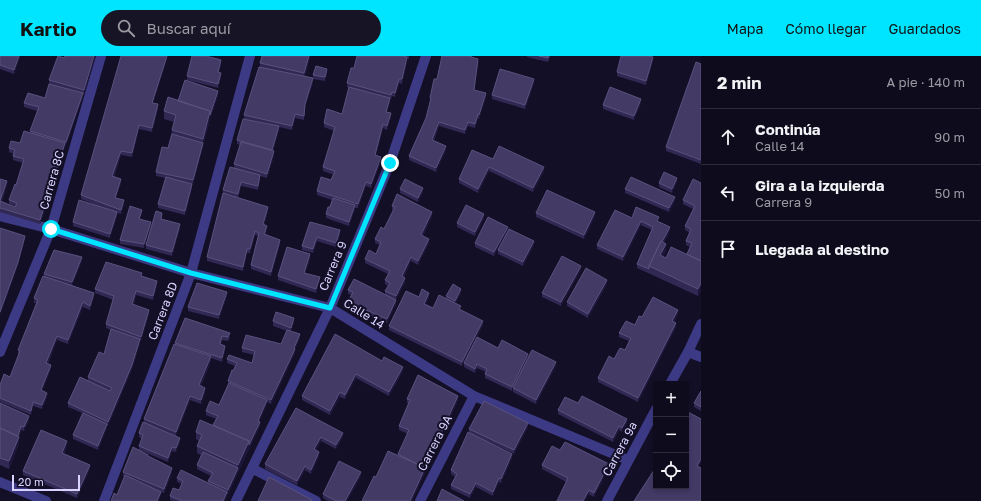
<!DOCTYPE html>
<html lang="es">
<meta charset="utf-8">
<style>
body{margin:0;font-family:"Golos Text",sans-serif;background:#171425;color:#f1f3f6}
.controls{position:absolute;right:12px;bottom:12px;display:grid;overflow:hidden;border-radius:0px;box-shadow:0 2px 6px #0003}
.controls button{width:36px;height:36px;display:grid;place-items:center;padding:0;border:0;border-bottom:1px solid #2e2b3b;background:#0e0b1c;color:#f1f3f6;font:20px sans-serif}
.scale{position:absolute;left:12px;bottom:10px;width:68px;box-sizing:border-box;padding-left:4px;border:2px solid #d9d4ff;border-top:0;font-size:11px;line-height:14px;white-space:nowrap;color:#d9d4ff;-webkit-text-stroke:3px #130f26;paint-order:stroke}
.stop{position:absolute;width:12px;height:12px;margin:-9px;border:3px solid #00e5ff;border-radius:50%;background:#fff}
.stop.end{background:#00e5ff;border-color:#fff;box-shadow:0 1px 4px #0008}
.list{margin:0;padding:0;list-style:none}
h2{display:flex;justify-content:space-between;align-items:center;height:52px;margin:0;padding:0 16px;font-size:17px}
h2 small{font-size:13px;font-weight:400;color:#9b9ba3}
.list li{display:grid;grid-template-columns:26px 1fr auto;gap:12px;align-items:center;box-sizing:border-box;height:56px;padding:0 16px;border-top:1px solid #2e2b3b}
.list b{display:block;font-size:15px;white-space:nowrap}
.list p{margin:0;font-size:13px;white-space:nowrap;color:#9b9ba3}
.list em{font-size:13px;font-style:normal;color:#9b9ba3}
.icon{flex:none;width:22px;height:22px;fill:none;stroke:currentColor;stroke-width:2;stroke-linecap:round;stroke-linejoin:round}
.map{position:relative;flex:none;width:701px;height:445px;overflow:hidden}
header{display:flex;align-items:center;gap:24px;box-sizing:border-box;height:56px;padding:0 20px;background:#00e5ff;color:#111}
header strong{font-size:19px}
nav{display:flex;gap:22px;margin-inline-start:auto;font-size:14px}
.search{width:280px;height:36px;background:#171425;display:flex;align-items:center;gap:10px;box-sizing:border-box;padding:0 14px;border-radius:22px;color:#9b9ba3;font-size:15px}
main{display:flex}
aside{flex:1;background:#0e0b1c}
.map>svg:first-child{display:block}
</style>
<header>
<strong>Kartio</strong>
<div class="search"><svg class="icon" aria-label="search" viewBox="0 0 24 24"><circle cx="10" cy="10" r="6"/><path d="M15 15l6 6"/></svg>Buscar aquí</div>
<nav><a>Mapa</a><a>Cómo llegar</a><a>Guardados</a></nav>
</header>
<main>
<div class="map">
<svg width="701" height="445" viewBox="0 0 701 445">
<rect width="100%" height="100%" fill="#130f26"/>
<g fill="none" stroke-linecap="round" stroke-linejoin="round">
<path stroke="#3d3a85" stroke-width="10" d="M0 160 51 173 191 217 330 252 474 340 628 404
M0 296 51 173 101 0
M688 296 701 301
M670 328 688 296 701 268
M253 413 316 445
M0 426 46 445
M104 445 191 217 250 0
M236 445 330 252 390 107 426 0
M420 445 474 340
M607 445 656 353"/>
</g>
<path fill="#312854" d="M0 0H20L14 18 0 13Z
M65 0H96L84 39 83 38V41L65 90 53 130 48 128 45 139 48 144 40 168 0 156V123L7 129 2 145 15 151 16 150 9 148V144L16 129 23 107 13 104V100L14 98 9 96V92L20 87 30 77 37 55 24 51V47L45 42 49 28V24L64 2Z
M167 0V2L153 47 158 52 152 76 139 73 132 101 121 99 114 121 121 127 116 142 124 148 121 158 117 157V160L110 182 73 170V166L93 148 81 143V139Z
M310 0 305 20 313 26 305 52 304 64 295 62 292 74 279 71V74L273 95 274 100 267 122 260 120V123L258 134 241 130 238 142 268 155 264 169 267 174 266 179 280 188 271 220 251 213V209L258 180 255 179 250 197H247L243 215 207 205V201L223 138V134L234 112V108L240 89 237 88V84L269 68 244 63V59L260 11V7Z
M357 0H409V3H407V5L402 28 399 27 395 41 392 40 391 43H390V46L387 56 391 61 387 74 383 72 376 99 381 105 371 132 366 130 358 152H355V153L349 170 326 162V158L330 151 332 144 317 139V135L331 124 334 119 323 115V111L334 75 324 71V67L342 58 349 32 347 31V27L354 12Z
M442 0H472V1L478 7 474 34 486 41 479 63 478 62 475 72 468 70 465 78 439 70 434 85 446 94 436 116 409 104V100L426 62 430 46V42L437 23Z
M527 0H550L548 6 527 1Z
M653 5 646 29 617 20V16Z
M221 8 219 16 221 21 218 32 187 24V20Z
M701 8V108L666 95V91Z
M327 17 325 25 313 23V19Z
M534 27 525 53 492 43V39Z
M218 39 210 63 193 128 184 126 192 132 185 159 158 152V148L165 122 156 120V116L168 92 174 66 164 63V55L178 45Z
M641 47 634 64 603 53V49Z
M493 103 544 115 533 136 489 115 478 137 459 127V123Z
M677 126 672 137 659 131V127Z
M701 127V234L698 240 637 212V208L652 174 645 171 641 169 623 205 597 193V189L632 162 659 166 670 175 664 187 666 195 663 201 666 202 687 198 690 191 686 189V185L690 177 685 174V170L693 153 683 148V144Z
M400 133 423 136 418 146 400 137Z
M625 133 675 145 669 156 625 137Z
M392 150 432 160 423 180 429 187 418 209 411 205 404 221 405 226 396 244V248L387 267 348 250V246L352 239 348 238V234L385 238V235L388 230 385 228V224L388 218 365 207V203L376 198 380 189 375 187V183L384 173 393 154H392Z
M536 157 595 160 584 183 536 161Z
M142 158 140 163 151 166 144 192 120 188V184Z
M162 161V163L180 172 172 200 146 193V189Z
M484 162 475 180 457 171V167Z
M310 166 340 178 336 191 317 185 313 197 302 194V190Z
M508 175 494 200 475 191V187Z
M534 189 523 210 498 198V194Z
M310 202 305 217 320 225 316 237 278 224V220Z
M82 205 72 229 94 241 90 254 83 251 68 288 57 284 48 308 51 313 42 335 47 341 42 353 33 350 31 359 0 346V329L10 321 19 299 18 298V294L36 247H34V242L44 220V218Z
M581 214 561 250 542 241V237Z
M142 221 157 229 153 244 136 239 134 248 149 258 141 285 140 284V287L132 313 108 370 107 369V372L98 394 73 383V379L82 357 68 351V347L88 325V321L104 298 111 274 106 272V268L113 244 95 237V233Z
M607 228 588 262 567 250V246Z
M461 237 455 248 461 254 483 269 462 310 389 274V270L419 241H429L426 248 433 252 446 243V240Z
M227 240 219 263 188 255V251Z
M678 258 674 266 676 271 638 346 598 326V322L614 303 625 294 629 285 619 281V277L635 269 642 261Z
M185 262 230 281 228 285 222 284 221 288 225 294 222 306 211 302V305L201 330 205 336 201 348 190 344 176 380 155 371 180 386 176 396 172 395 168 406 139 394V390L142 383 139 381V377L144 367V363L175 288Z
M273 265 294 266 291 275 300 282 295 293V297L271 348 267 346V348L259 366 260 370 249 393 228 438H227V440L225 445H173L170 444V440L179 434 182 428 177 426V422L208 428V425L211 420 197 413V409L201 399 197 397V390L199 385 196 383V376L213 369 216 363 206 359V355L219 349 228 328V325L235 310 227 307V303L252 307 254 299 242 296V292L281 288 287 275 273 270Z
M498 292 556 310 536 348 513 336V333L512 335 485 322V318L486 316 477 312 475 317 464 311V307Z
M382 305 403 315 389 340 356 322 345 343 340 341 330 359 302 344V340Z
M701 335V355L694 351V347Z
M407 343 458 344 412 445 376 421 398 400V398L408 378 399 374V370L409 348 407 347Z
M0 347 29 364 24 375 21 374 19 381V388L9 413 0 409Z
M578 347 627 367 622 376 619 374 613 386 558 358V354Z
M296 352 343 381 336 393 321 385 316 394 319 400 311 418 305 414 297 429 265 413V408Z
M528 371 514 398 487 385 512 402 501 427 499 426 493 440 476 431 470 442 451 433V429L455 421 451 418V414L469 377V373Z
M67 389 64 398 90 413 77 442 23 419V415Z
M560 394 609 412 594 441 542 413V409Z
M148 400 172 416 164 437 161 436V440L111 445 117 439 125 421 123 420V416Z
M361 420 347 445H328L323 442V438Z"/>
<path fill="#1d163a" d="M19 0H20L14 18V14Z
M94 0H96L84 39V34Z
M167 0V2L152 51V47Z
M309 0H310V1L304 21V17Z
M407 1V5L402 28V23Z
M653 1V5L646 29V25Z
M478 3V7L474 38V34Z
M221 4V8L218 20V16Z
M327 13V17L325 25V21Z
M221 17V21L218 32V28Z
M313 22V26L305 52 304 64 305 48Z
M399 23V27L395 41V37Z
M534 23V27L525 53V49Z
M218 35V39L210 63 193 128V124L203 87V83L210 55Z
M83 37V41L66 90V86Z
M486 37V41L479 63V59Z
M390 42V46L386 60V56Z
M641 43V47L634 64V60Z
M158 48V52L152 76V72Z
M391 57V61L387 74V70Z
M295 58V62L292 74V70Z
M478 58V62L475 72V68Z
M439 66V70L432 88V84Z
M468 66V70L465 78V74Z
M383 68V72L375 103V99Z
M139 69V73L132 101V97Z
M279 70V74L272 98V94Z
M65 87V91L53 130V125Z
M446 90V94L436 116V112Z
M121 95V99L112 124V120Z
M274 95V100L267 122V118Z
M381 101V105L371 132V128Z
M489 111V115L478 137V133Z
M544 111V115L533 136V132Z
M260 119V123L258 134V130Z
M677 122V126L672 137V133Z
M121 123V127L115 146V142Z
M48 124V128L44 142V138Z
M7 125V129L0 149V145Z
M241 126V130L238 142V138Z
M366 126V130L358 152V148Z
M192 128V132L185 159V155Z
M423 132V136L418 146V142Z
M48 140V144L40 168V164Z
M675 141V145L669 156V152Z
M124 144V148L121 158V154Z
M355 149V153L349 170V166Z
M268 151V155L263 172V168Z
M142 154V158L139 167V163Z
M117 156V160L110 182V178Z
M432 156V160L421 183V179Z
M595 156V160L584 183V179Z
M484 158V162L475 180V176Z
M641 165V169L623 205V201Z
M151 166V170L144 192V188Z
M180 168V172L172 200V196Z
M267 170V174L264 182V178Z
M508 171V175L494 200V196Z
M670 171V175L652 211 650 210Z
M340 174V178L336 191V187Z
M255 175V179L250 197V193Z
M25 180V184L18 210 0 260V256Z
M317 181V185L313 197V193Z
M429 183V187L418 209V205Z
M280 184V188L271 220V216Z
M534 185V189L523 210V206Z
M666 188V195L660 207V199Z
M247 193V197L243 215V211Z
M310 198V202L304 221V217Z
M82 201V205L72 230V226Z
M411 201V205L402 224V220Z
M581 210V214L561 250V246Z
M320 221V225L316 237V233Z
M405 222V226L396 244V240Z
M607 224V228L588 262V258Z
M157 225V229L153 244V240Z
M701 227V234L698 240V233Z
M461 233V237L455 249V245Z
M136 235V239L132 252V248Z
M227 236V240L219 263V259Z
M94 237V241L90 254V250Z
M429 237V241L424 252V248Z
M396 244V248L387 267V263Z
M83 246V251L68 288V284Z
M149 254V258L141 285V281Z
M678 254V258L672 269V265Z
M294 262V266L291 276V272Z
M483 265V269L462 310V306Z
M676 267V271L638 346V342Z
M300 278V282L295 293V297L271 348V344Z
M57 280V284L46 311V307Z
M222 280V284L220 292V288Z
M140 283V287L132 313 108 370V366Z
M225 290V294L222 306V302Z
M528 298V302L512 335V331Z
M211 300V305L199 334V329Z
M556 306V310L536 348V344Z
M477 308V312L475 317V313Z
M51 309V313L41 338V334Z
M403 311V315L389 340V336Z
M356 318V322L345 343V339Z
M205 332V336L201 348V344Z
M340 336V341L330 359V355Z
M47 337V341L42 353V349Z
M190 340V344L176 380V376Z
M458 340V344L412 445H410Z
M267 344V348L258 369V365Z
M33 346V350L31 359V355Z
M29 360V364L24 375V371Z
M627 363V367L622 376V372Z
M260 366V370L249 393 228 438V434L238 412V409L249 385Z
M528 367V371L514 398V394Z
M107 368V372L98 394V390Z
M21 370V374L16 387V383Z
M619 370V374L613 386V382Z
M343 377V381L336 393V389Z
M19 381V388L9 413V405Z
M321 381V385L314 397V393Z
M180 382V386L176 396V392Z
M67 385V389L62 401V397Z
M172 391V395L168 406V402Z
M319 396V400L311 418V414Z
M512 398V402L501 427V423Z
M701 403V407L697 414V410Z
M609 408V412L594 441V437Z
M90 409V413L77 442V438Z
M305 410V414L297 429V425Z
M172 412V416L164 437V433Z
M361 416V420L347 445H345Z
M499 422V426L493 440V436Z
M476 427V431L470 442V438Z
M589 434V438L585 445H583Z
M161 436V440L159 445H157Z
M227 436V440L225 445H223Z"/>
<path fill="#433a66" stroke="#5a527e" d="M0 0H19L14 14 0 9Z
M58 0 64 2 65 0H94L84 34 49 24Z
M121 0H167L152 47 158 48 152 72 139 69 132 97 121 95 112 120 121 123 115 142 124 144 121 154 81 139Z
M192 0H206L221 4 218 16 221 17 218 28 187 20Z
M262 0H309L304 17 260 7Z
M357 0H402L407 1 402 23H399L395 37 392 36 391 39 347 27 351 12H354Z
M442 0H471V1L478 3 474 34 486 37 479 59 478 58 475 68 468 66 465 74 439 66 432 84 446 90 436 112 409 100 426 62 431 42H430L434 23H437Z
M539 0H549L548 2Z
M621 0H648L653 1 646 25 617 16Z
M696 6 701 8V104L666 91Z
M316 10 327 13 325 21 313 19Z
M259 11 313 22 305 48 304 60 295 58 292 70 244 59Z
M500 13 534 23 525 49 492 39Z
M185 24 218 35 210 59V55L178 45Z
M49 28 83 37 66 86 30 75 39 51 24 47 28 37 45 42Z
M349 31 390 42 386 56 391 57 387 70 383 68 375 99 381 101 371 128 366 126 358 148 317 135 321 121 331 124 335 115 323 111 335 71 324 67 327 53 342 58Z
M610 31 641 43 634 60 603 49Z
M168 41 210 55 203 83 172 74 176 59 164 55Z
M243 63 279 70 272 94 237 84Z
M24 75 65 87 53 125 48 124 44 138 48 140 40 164 0 152V123L7 125 0 145 15 151 17 147 9 144 15 128 16 129 24 103 13 100 15 94 9 92 11 85 20 87Z
M172 78 203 87 193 124 156 116 162 91 168 92Z
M241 86 274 95 267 118 234 108Z
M499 90 544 111 533 132 489 111 478 133 459 123 472 94 493 103Z
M230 111 260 119 258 130 241 126 238 138 223 134Z
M664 116 677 122 672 133 659 127Z
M166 121 192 128 185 155 158 148Z
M631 121 675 141 669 152 625 133Z
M405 123 423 132 418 142 400 133Z
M693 123 701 127V205L687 198 692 187 686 185 691 173 685 170 695 150 683 144Z
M547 134 595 156 584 179 536 157Z
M223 137 268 151 263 168 267 170 264 178 280 184 271 216 251 209 259 177 255 175 250 193H247L243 211 207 201Z
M397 138 432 156 421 179 429 183 418 205 411 201 402 220 405 222 396 240 385 235 390 227 385 224 390 215 365 203 369 194 376 198 381 186 375 183 381 171 384 173 395 151 392 150Z
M333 142 355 149 349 166 326 158 328 151H330Z
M79 144 117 156 110 178 73 166Z
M466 149 484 158 475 176 457 167Z
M130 150 142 154 139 163 151 166 144 188 120 184Z
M636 151 659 161 657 165 670 171 662 186 661 185 649 210V213L637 208 653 171 641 165 623 201 597 189 615 154 632 162Z
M156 155 162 157 161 163 180 168 172 196 146 189Z
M488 161 508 171 494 196 475 187Z
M310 166 340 174 336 187 317 181 313 193 302 190Z
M0 172 25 180 18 206 0 256Z
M509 173 534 185 523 206 498 194Z
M661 185 666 188 660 199 666 202 671 191 701 205V227L698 233 649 210Z
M287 191 310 198 304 217 320 221 316 233 278 220Z
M54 194 82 201 72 226 44 218Z
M562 200 581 210 561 246 542 237Z
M106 206 142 217 141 220 157 225 153 240 136 235 132 248 149 254 141 281 106 268 114 240 95 233Z
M586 212 607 224 588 258 567 246Z
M43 220 94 237 90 250 83 246 68 284 57 280 46 307 51 309 41 334 47 337 42 349 33 346 31 355 0 342V329L4 318 10 321 20 295 18 294 38 244 34 242Z
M354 223 396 244 387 263 348 246 353 236 348 234Z
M197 227 227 236 219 259 188 251Z
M453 228 461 233 455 245 446 240Z
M422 233 429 237 424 248 433 252 439 239 461 250 459 253 483 265 462 306 389 270 406 235 419 241Z
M653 241 678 254 672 265 676 267 638 342 598 322 609 300 614 303 620 292 625 294 631 282 619 277 626 265 635 269 639 260 642 261Z
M276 256 294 262 291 272 273 265Z
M185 262 230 277 228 281 222 280 220 288 225 290 222 302 175 287Z
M111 273 140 283 132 309 108 366 68 347 80 321 110 335 112 332 88 321 99 296 104 298Z
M287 274 300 278 294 292 295 293 271 344 228 325 232 314 233 315 237 307 227 303 229 299 252 307 255 295 242 292 246 279 281 288Z
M335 278 382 305 384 301 403 311 389 336 356 318 345 339 340 336 330 355 302 340Z
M477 281 498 292 502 284 528 298 512 331 485 318 487 313 477 308 475 313 464 307Z
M174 288 211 300 199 329 205 332 201 344 190 340 176 376 144 363Z
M532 294 556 306 536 344 513 332Z
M418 319 458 340 410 445H362L374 420 376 421 388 395 417 408 398 398 409 374 399 370 410 344 407 343Z
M229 327 267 344 258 365 260 366 249 389V385L213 369 218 360 206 355 210 345 219 349Z
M701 335V351L694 347Z
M582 340 627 363 622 372 619 370 613 382 558 354 565 341 578 347Z
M484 345 528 367 514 394 469 373Z
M0 347 29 360 24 371 21 370 18 380 0 372Z
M296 352 343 377 336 389 321 381 314 393 319 396 311 414 305 410 297 425 265 408Z
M688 356 701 363V403L697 410 701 412V445H634L656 411V430H686V360Z
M83 357 107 368 98 390 73 379Z
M200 364 249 385 238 409 197 390 202 379 196 376Z
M143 366 180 382 176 392 172 391 168 402 139 390 143 379 139 377Z
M0 372 19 381 9 405 0 402Z
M41 374 67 385 62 397 90 409 77 438 23 415Z
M468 376 512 398 501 423 499 422 493 436 476 427 470 438 451 429 457 418 451 414Z
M565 386 609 408 594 437 589 434 583 445H557L568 422 542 409 552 390 560 394Z
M133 391 148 399V400L172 412 164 433 123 416Z
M203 396 238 412 228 434 208 425 213 417 197 409Z
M339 405 361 416 345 445H336L323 438Z
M181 414 227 436 223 445H182L170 440 173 432 179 434 183 425 177 422Z
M125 419 161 436 157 445H111L114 437 117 439Z
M269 421 312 444 311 445H258Z
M442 433 464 445H437Z"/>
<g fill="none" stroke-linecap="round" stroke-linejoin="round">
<path stroke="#00e5ff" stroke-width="5" d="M51 173 191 217 330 252 390 107"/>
</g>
<g text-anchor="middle" stroke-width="4" stroke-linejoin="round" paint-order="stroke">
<g font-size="12" fill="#d9d4ff" stroke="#130f26">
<text transform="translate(52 124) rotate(-74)" y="4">Carrera 8C</text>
<text transform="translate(333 210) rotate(-67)" y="4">Carrera 9</text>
<text transform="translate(163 255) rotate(-69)" y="4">Carrera 8D</text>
<text transform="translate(364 258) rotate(32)" y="4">Calle 14</text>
<text transform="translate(435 387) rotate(-63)" y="4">Carrera 9A</text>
<text transform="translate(620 393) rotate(-62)" y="4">Carrera 9a</text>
</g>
</g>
</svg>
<div class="controls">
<button>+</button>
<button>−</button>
<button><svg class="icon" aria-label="locate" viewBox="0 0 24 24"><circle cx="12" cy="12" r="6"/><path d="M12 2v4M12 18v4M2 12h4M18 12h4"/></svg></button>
</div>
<div class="scale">20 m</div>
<div class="stop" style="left:51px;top:173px"></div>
<div class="stop end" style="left:390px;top:107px"></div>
</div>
<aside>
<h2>2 min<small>A pie · 140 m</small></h2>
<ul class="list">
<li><svg class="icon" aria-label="ahead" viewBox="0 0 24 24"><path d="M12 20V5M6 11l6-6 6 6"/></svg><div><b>Continúa</b><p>Calle 14</p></div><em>90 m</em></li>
<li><svg class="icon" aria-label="left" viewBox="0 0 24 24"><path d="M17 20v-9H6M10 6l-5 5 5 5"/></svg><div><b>Gira a la izquierda</b><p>Carrera 9</p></div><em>50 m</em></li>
<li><svg class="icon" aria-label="arrive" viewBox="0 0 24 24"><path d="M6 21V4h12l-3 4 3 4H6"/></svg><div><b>Llegada al destino</b></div></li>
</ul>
</aside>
</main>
